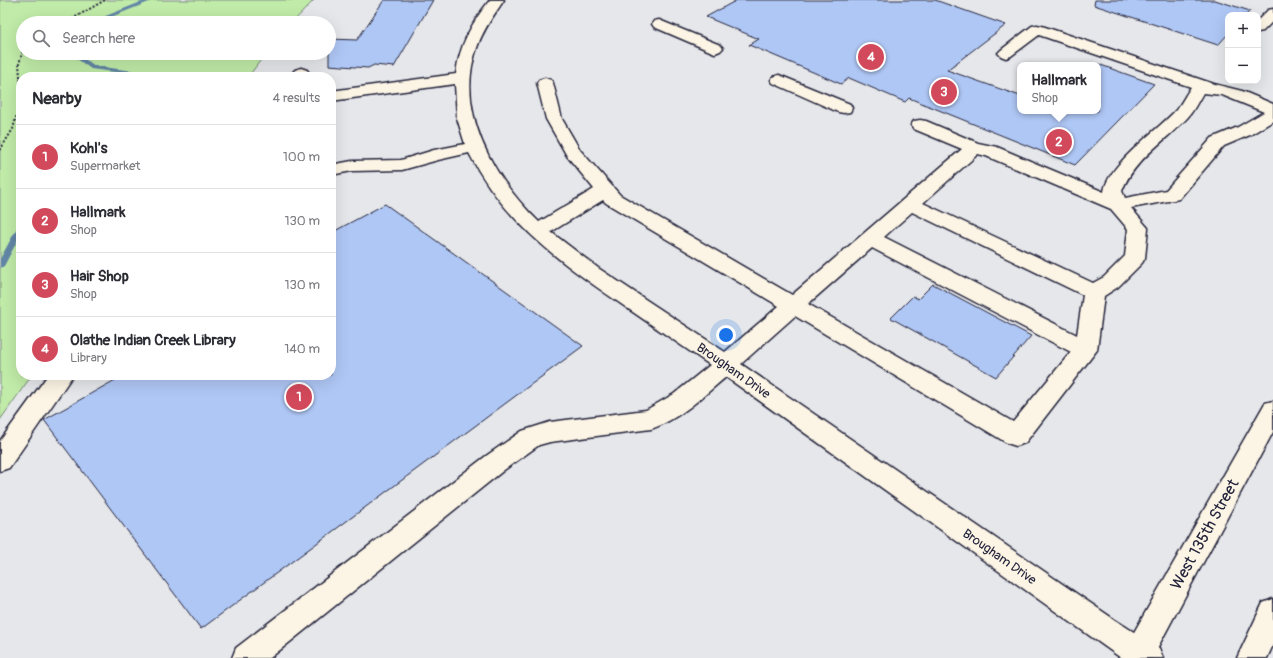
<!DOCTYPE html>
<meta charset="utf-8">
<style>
body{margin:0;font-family:Pangolin,sans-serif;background:#f7f7f7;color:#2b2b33}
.controls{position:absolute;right:12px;top:12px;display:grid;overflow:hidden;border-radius:8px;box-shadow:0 4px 16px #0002}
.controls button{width:36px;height:36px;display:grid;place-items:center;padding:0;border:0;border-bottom:1px solid #e1e1e2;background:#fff;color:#2b2b33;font:20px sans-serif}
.you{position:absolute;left:726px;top:335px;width:14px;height:14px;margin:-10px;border:3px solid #fff;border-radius:50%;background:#1a73e8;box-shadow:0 0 0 6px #1a73e833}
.badge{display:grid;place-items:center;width:26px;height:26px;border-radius:50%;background:#d1495b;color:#fff;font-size:13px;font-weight:700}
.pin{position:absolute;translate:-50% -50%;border:2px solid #fff;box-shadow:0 1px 4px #0006}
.popup{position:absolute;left:1017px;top:62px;width:84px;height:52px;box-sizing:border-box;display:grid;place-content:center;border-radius:8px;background:#fff;filter:drop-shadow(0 1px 3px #0005);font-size:13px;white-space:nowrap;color:#7c7c81}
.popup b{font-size:15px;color:#2b2b33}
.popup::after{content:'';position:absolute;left:50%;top:100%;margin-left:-8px;border:8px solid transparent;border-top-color:#fff}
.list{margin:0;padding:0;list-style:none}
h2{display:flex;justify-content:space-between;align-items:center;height:52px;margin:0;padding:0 16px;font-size:17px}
h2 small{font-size:13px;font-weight:400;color:#7c7c81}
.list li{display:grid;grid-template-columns:26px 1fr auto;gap:12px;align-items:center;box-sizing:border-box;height:64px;padding:0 16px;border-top:1px solid #e1e1e2}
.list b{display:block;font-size:15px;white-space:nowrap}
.list p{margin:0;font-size:13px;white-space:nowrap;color:#7c7c81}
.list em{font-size:13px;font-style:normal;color:#7c7c81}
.icon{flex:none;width:22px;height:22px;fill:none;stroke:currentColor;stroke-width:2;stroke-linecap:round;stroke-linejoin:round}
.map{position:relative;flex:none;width:1273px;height:658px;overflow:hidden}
.search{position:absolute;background:#fff;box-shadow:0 4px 16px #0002;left:16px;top:16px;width:320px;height:44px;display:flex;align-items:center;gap:10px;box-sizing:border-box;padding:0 14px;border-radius:22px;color:#7c7c81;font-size:15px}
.panel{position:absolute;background:#fff;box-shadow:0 4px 16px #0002;left:16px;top:72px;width:320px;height:308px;border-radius:16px}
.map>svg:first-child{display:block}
</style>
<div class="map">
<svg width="1273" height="658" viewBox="0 0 1273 658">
<rect width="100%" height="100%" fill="#e5e7ea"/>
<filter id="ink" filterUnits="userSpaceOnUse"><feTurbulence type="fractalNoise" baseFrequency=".025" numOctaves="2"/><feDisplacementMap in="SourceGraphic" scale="8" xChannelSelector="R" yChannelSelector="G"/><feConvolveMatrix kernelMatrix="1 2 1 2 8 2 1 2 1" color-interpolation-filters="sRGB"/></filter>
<g filter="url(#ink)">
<path fill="#c0eba8" stroke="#718672" d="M0 0H314L292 23H23V53H266L248 77H21V375H32L0 420Z"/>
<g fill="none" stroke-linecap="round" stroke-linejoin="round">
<path fill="#6286a6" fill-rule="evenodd" d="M146 0H154L96 23H88Z
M69 53H76L95 66 150 73 152 74 153 77 91 69Z
M18 226H21V234L4 266 0 268V259Z"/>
</g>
<path fill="#afc7f5" stroke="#22223b" d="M384 0H433L394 67 374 65 368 68 329 65V39L357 40Z
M737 0H935L1006 25 947 70 1020 96V111H1098V64L1154 84 1075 165 909 98 905 102 849 78 841 84 749 45 759 39 706 17Z
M1095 0H1215L1250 11 1246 15H1228V34L1218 45 1094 5Z
M385 204 583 346 201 629 44 420 124 375H331V233Z
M933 284 1031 336 996 377 891 318 913 296 918 299Z"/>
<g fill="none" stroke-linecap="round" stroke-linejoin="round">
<defs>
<path id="minor" d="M490 0H504C494 15 484 28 478 45 453 109 493 178 539 222L594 189 567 156 546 119 537 83 539 80 545 78 551 80 553 83 562 119 580 150 620 195 792 295 962 149 914 129 911 125 914 121 920 120 926 121 978 143 997 147 1104 192C1107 165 1158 130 1176 110 1182 103 1186 94 1191 87L1039 35 1011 56 1006 58 1001 56 998 53 1001 50 1032 26 1037 25 1042 26 1214 84 1242 91 1273 104V121L1250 135 1224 146 1179 199 1131 208 1148 228 1145 258 1142 263 1118 287 1104 296 1097 350 1025 443 1016 446 1007 443 795 316 741 364 1115 620 1159 648 1163 658H1121L726 377C703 396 680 419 651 429L550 442 539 445 504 470 270 658H232L236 648 486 456 522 431 550 422 646 410 674 394 710 365C682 346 655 327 627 308 564 265 505 224 469 153L438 160 402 170 352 171 331 175V165L352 161 401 160 434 150 465 144 457 118 455 84 331 101V91L456 74C459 46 472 22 490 0ZM1203 93 1222 95 1264 112 1238 127 1212 138 1166 190 1125 198 1122 191C1134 159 1166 141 1188 117 1194 110 1198 101 1203 93ZM978 154 986 156 1111 209 1128 229 1125 256 1104 277 1093 283 923 203ZM603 200 606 203 779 306 725 352 598 268 551 232ZM912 212 1083 295 1077 335 884 237ZM872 248 1071 352 1013 422 808 304Z
M1273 9V21L1263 31 1258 32V20L1268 10Z
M659 20 720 45 723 48 720 51 715 53 710 51 654 27 652 24 654 21Z
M301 68 307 70 309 73 306 77H289L295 70Z
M779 75 850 104 852 108 850 112 844 113 838 112 773 83 771 80 773 77Z
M48 375H73L9 468 0 471V441Z"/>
<path id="major" d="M1273 401V432L1152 658H1121L1125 648 1265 403Z
M1273 599V645L1267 658H1237L1263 603Z"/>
</defs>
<use href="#minor" stroke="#22223b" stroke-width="3"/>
<use href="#major" stroke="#22223b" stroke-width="3"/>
<path stroke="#22223b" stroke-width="2" stroke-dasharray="2 2" stroke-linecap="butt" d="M65 23 105 0
M21 89 19 64 23 50
M0 150 13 129 21 99"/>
<use href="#minor" fill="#fcf5e5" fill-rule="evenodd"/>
<use href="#major" fill="#fcf5e5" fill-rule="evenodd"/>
</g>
</g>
<g text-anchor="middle" stroke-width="3" stroke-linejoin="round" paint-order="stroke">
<g font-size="13" fill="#22223b" stroke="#fcf5e5">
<text transform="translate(734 370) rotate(35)" y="5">Brougham Drive</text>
<text transform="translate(1000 556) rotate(35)" y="5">Brougham Drive</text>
</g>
<g font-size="16" fill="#22223b" stroke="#fcf5e5">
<text transform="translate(1204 534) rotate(-61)" y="6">West 135th Street</text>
</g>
</g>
</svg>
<div class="controls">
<button>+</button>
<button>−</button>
</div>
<div class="you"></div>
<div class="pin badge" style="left:299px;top:397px">1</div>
<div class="pin badge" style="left:1059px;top:142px">2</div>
<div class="popup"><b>Hallmark</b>Shop</div>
<div class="pin badge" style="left:944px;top:92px">3</div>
<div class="pin badge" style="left:871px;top:57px">4</div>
<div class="search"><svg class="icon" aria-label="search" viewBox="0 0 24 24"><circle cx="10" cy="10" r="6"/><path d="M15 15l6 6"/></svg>Search here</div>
<section class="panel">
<h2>Nearby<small>4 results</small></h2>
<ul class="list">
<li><span class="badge">1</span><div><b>Kohl's</b><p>Supermarket</p></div><em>100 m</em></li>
<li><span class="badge">2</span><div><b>Hallmark</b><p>Shop</p></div><em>130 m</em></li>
<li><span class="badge">3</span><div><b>Hair Shop</b><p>Shop</p></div><em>130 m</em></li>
<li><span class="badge">4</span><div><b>Olathe Indian Creek Library</b><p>Library</p></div><em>140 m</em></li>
</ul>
</section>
</div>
